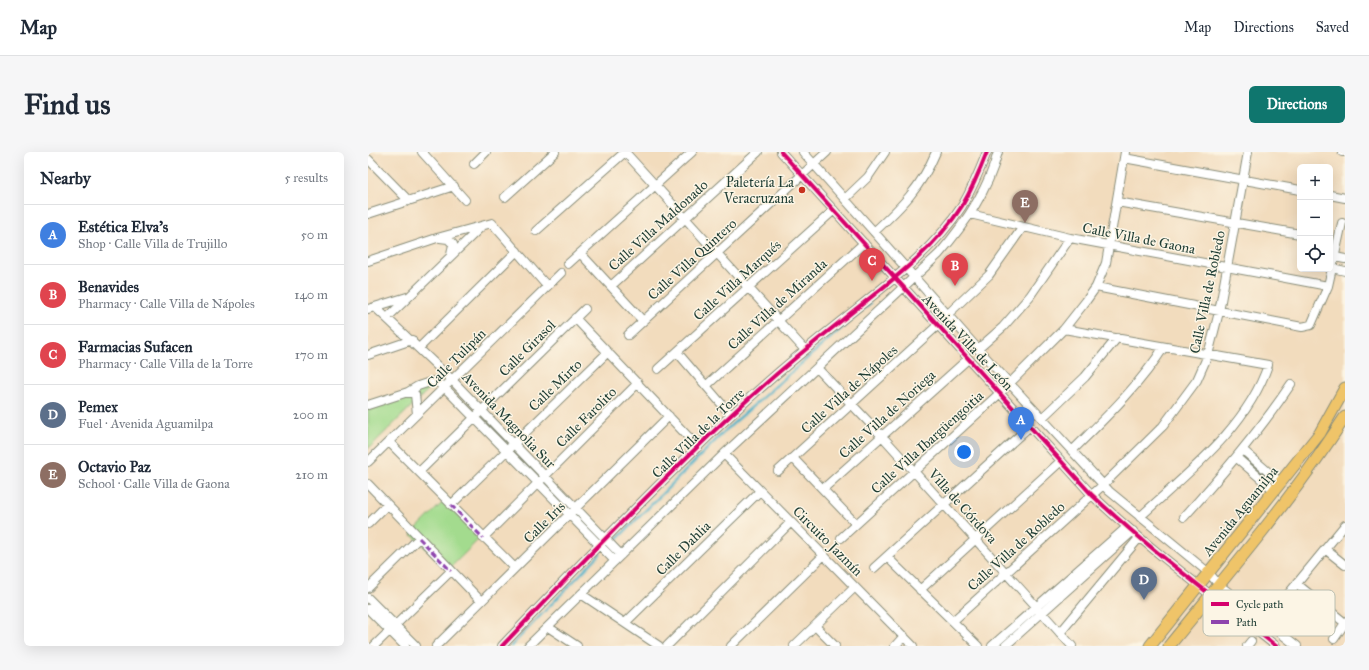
<!DOCTYPE html>
<meta charset="utf-8">
<style>
body{margin:0;font-family:"IM FELL Great Primer",serif;background:#f6f6f7;color:#1f2937}
.controls{position:absolute;right:12px;top:12px;display:grid;overflow:hidden;border-radius:6px;box-shadow:0 4px 16px #0002}
.controls button{width:36px;height:36px;display:grid;place-items:center;padding:0;border:0;border-bottom:1px solid #e0e1e3;background:#fff;color:#1f2937;font:20px sans-serif}
.you{position:absolute;left:596px;top:300px;width:14px;height:14px;margin:-10px;border:3px solid #fff;border-radius:50%;background:#1a73e8;box-shadow:0 0 0 6px #1a73e833}
.badge{display:grid;place-items:center;width:26px;height:26px;border-radius:50%;background:#0f766e;color:#fff;font-size:13px;font-weight:700}
.pin{position:absolute;translate:-50% -33px;filter:drop-shadow(0 1px 2px #0008)}
.pin::after{content:'';position:absolute;top:21px;width:14px;height:12px;background:inherit;clip-path:polygon(0 0,100% 0,50% 100%)}
.list{margin:0;padding:0;list-style:none}
h2{display:flex;justify-content:space-between;align-items:center;height:52px;margin:0;padding:0 16px;font-size:17px}
h2 small{font-size:13px;font-weight:400;color:#747a83}
.list li{display:grid;grid-template-columns:26px 1fr auto;gap:12px;align-items:center;box-sizing:border-box;height:60px;padding:0 16px;border-top:1px solid #e0e1e3}
.list b{display:block;font-size:15px;white-space:nowrap}
.list p{margin:0;font-size:13px;white-space:nowrap;color:#747a83}
.list em{font-size:13px;font-style:normal;color:#747a83}
.icon{flex:none;width:22px;height:22px;fill:none;stroke:currentColor;stroke-width:2;stroke-linecap:round;stroke-linejoin:round}
.map{position:relative;flex:none;width:977px;height:494px;overflow:hidden;border-radius:6px}
header{display:flex;align-items:center;gap:24px;box-sizing:border-box;height:56px;padding:0 20px;background:#fff;border-bottom:1px solid #e0e1e3}
header strong{font-size:19px}
nav{display:flex;gap:22px;margin-inline-start:auto;font-size:14px}
.intro{display:flex;align-items:center;justify-content:space-between;box-sizing:border-box;height:96px;padding:0 24px}
h1{margin:0;font-size:28px}
.button{padding:10px 18px;border-radius:6px;background:#0f766e;color:#fff;font-size:14px;font-weight:700}
main{display:flex;gap:24px;padding:0 24px}
aside{flex:1;background:#fff;border-radius:6px;box-shadow:0 4px 16px #0002}
.map>svg:first-child{display:block}
</style>
<header>
<strong>Map</strong>
<nav><a>Map</a><a>Directions</a><a>Saved</a></nav>
</header>
<div class="intro"><h1>Find us</h1><a class="button">Directions</a></div>
<main>
<aside>
<h2>Nearby<small>5 results</small></h2>
<ul class="list">
<li><span class="badge" style="background:#3f7fe0">A</span><div><b>Estética Elva’s</b><p>Shop · Calle Villa de Trujillo</p></div><em>50 m</em></li>
<li><span class="badge" style="background:#e0444e">B</span><div><b>Benavides</b><p>Pharmacy · Calle Villa de Nápoles</p></div><em>140 m</em></li>
<li><span class="badge" style="background:#e0444e">C</span><div><b>Farmacias Sufacen</b><p>Pharmacy · Calle Villa de la Torre</p></div><em>170 m</em></li>
<li><span class="badge" style="background:#5c6f8a">D</span><div><b>Pemex</b><p>Fuel · Avenida Aguamilpa</p></div><em>200 m</em></li>
<li><span class="badge" style="background:#8d6e63">E</span><div><b>Octavio Paz</b><p>School · Calle Villa de Gaona</p></div><em>210 m</em></li>
</ul>
</aside>
<div class="map">
<svg width="977" height="494" viewBox="0 0 977 494">
<rect width="100%" height="100%" fill="#fcf5e5"/>
<filter id="ink" filterUnits="userSpaceOnUse"><feTurbulence type="fractalNoise" baseFrequency=".025" numOctaves="2"/><feDisplacementMap in="SourceGraphic" scale="8" xChannelSelector="R" yChannelSelector="G"/><feConvolveMatrix kernelMatrix="1 2 1 2 8 2 1 2 1" color-interpolation-filters="sRGB"/></filter>
<filter id="wash" filterUnits="userSpaceOnUse"><feTurbulence type="fractalNoise" baseFrequency=".012" numOctaves="4" result="noise"/><feDisplacementMap in="SourceGraphic" scale="16" xChannelSelector="R" yChannelSelector="G"/><feGaussianBlur stdDeviation="0.9" result="paint"/><feColorMatrix in="noise" values="0 0 0 0 0 0 0 0 0 0 0 0 0 0 0 0 0 1.4 0 .05"/><feComposite in="paint" operator="in"/></filter>
<g filter="url(#wash)">
<rect width="100%" height="100%" fill="#f2dcbd"/>
<path fill="#a3db8e" stroke="#618c61" d="M63 232V235L0 297V256Z
M78 347 115 383 80 418 43 382Z"/>
<g fill="none" stroke-linecap="round" stroke-linejoin="round">
<path stroke="#4bb1c9" stroke-width="2.5" d="M247 389 360 276 502 151
M143 494 232 402"/>
</g>
</g>
<g filter="url(#ink)">
<g fill="none" stroke-linecap="round" stroke-linejoin="round">
<defs>
<path id="minor" d="M54 0 97 48
M257 0 437 198
M413 0 724 343C782 398 846 445 908 494
M435 0 610 197 741 339 841 421 851 433 929 494
M974 0H977
M756 6 932 38
M0 7 41 49
M106 12 118 0
M962 43 977 46
M137 45 187 0
M477 47 500 25 517 0
M749 50 932 82
M0 62 86 34
M602 62 702 86 960 134
M168 79 257 0
M506 80C533 55 553 36 568 0
M72 86 80 87 85 92 83 103
M213 102 275 169
M967 105 977 107
M0 109 69 86 124 71 179 134
M200 112 324 0
M964 116 977 119
M243 134 390 0
M728 135 934 175 943 173 960 134 974 71
M7 155 84 228 253 403
M0 157 39 145
M579 163 621 123 655 75
M19 166 112 76
M207 166 330 295
M696 177 900 213C879 276 819 321 772 365
M260 183 459 0
M51 196 149 99
M610 197 635 175 662 144 702 86
M309 200 363 263
M0 203 44 188
M449 216 514 284 704 494
M290 217 466 58
M339 233 496 91
M40 240 47 242 49 262
M0 253 40 240 50 234 62 230 67 229 76 235 247 409
M674 266 717 225 749 186
M21 290 147 416
M875 298 913 331
M704 299C737 266 771 234 796 195
M356 302 545 494
M425 306 488 372
M869 306 907 339
M0 310 193 121
M410 319 569 174
M51 320 217 157
M0 332 113 449
M455 337 600 207
M83 353 240 200
M816 365C855 322 891 280 923 232
M0 372 19 353
M115 386 270 231
M473 386 632 241 696 177 718 149 728 135 738 111 757 0
M957 397 977 413
M519 405 610 494
M506 416 662 274
M929 432 977 471
M0 436 51 386
M552 438 693 309
M213 442 291 494
M0 446 48 494
M917 446 977 373
M0 457 37 494
M585 469 735 333 795 274 829 228 840 203 851 160 880 0
M257 471 392 339
M447 474 467 494
M180 475 209 494
M692 481 771 386
M966 487 977 471
M6 494 83 419
M68 494 301 264
M134 494C209 415 284 337 363 263 398 230 435 199 473 169 515 135 564 101 594 54 604 37 612 18 619 0
M160 494 356 302 571 102C597 72 620 39 630 0
M299 494 423 370
M363 494 456 403
M426 494 487 435
M527 494 536 484
M624 494 759 375
M637 494 765 379
M879 494 883 489"/>
<path id="major" d="M782 494 952 281 977 236
M801 494C862 419 925 346 977 265"/>
</defs>
<use href="#minor" stroke="#888c78" stroke-width="10"/>
<use href="#major" stroke="#888c78" stroke-width="13"/>
<use href="#minor" stroke="#fff" stroke-width="8"/>
<use href="#major" stroke="#efc469" stroke-width="11"/>
<path stroke="#8e44ad" stroke-width="3" stroke-dasharray="6 3" stroke-linecap="butt" d="M83 353 115 386
M51 386 83 419"/>
<defs>
<path id="cycleway" d="M413 0 724 343C782 398 846 445 908 494
M134 494C209 415 284 337 363 263 398 230 435 199 473 169 515 135 564 101 594 54 604 37 612 18 619 0"/>
</defs>
<use href="#cycleway" stroke="#fcf5e5" stroke-width="6"/>
<use href="#cycleway" stroke="#d6006c" stroke-width="4"/>
</g>
</g>
<circle fill="#c8321e" stroke="#fcf5e5" stroke-width="1.5" cx="434" cy="38" r="4"/>
<g text-anchor="middle" stroke-width="3" stroke-linejoin="round" paint-order="stroke">
<g font-size="14" fill="#1f3d34" stroke="#fcf5e5" text-anchor="end">
<text x="426" y="35">Paletería La<tspan x="426" dy="16">Veracruzana</tspan></text>
</g>
<g font-size="14" fill="#1f3d34" stroke="#fcf5e5">
<text transform="translate(290 73) rotate(-42)" y="5">Calle Villa Maldonado</text>
<text transform="translate(771 86) rotate(11)" y="5">Calle Villa de Gaona</text>
<text transform="translate(324 107) rotate(-42)" y="5">Calle Villa Quintero</text>
<text transform="translate(369 128) rotate(-42)" y="5">Calle Villa Marqués</text>
<text transform="translate(839 140) rotate(-78)" y="5">Calle Villa de Robledo</text>
<text transform="translate(409 152) rotate(-42)" y="5">Calle Villa de Miranda</text>
<text transform="translate(600 190) rotate(47)" y="5">Avenida Villa de León</text>
<text transform="translate(159 196) rotate(-45)" y="5">Calle Girasol</text>
<text transform="translate(88 206) rotate(-45)" y="5">Calle Tulipán</text>
<text transform="translate(187 233) rotate(-44)" y="5">Calle Mirto</text>
<text transform="translate(481 237) rotate(-42)" y="5">Calle Villa de Nápoles</text>
<text transform="translate(519 262) rotate(-42)" y="5">Calle Villa de Noriega</text>
<text transform="translate(218 265) rotate(-45)" y="5">Calle Farolito</text>
<text transform="translate(141 268) rotate(46)" y="5">Avenida Magnolia Sur</text>
<text transform="translate(330 281) rotate(-44)" y="5">Calle Villa de la Torre</text>
<text transform="translate(559 290) rotate(-42)" y="5">Calle Villa Ibargüengoitia</text>
<text transform="translate(595 354) rotate(48)" y="5">Villa de Córdova</text>
<text transform="translate(872 359) rotate(-51)" y="5">Avenida Aguamilpa</text>
<text transform="translate(176 370) rotate(-45)" y="5">Calle Iris</text>
<text transform="translate(460 389) rotate(45)" y="5">Circuito Jazmín</text>
<text transform="translate(648 394) rotate(-42)" y="5">Calle Villa de Robledo</text>
<text transform="translate(315 396) rotate(-45)" y="5">Calle Dahlia</text>
</g>
</g>
<rect x="835" y="438" width="132" height="46" rx="6" fill="#fcf5e5" stroke="#babeb0" stroke-width="1"/>
<rect x="843" y="450" width="18" height="4" fill="#d6006c"/>
<rect x="843" y="468" width="18" height="4" fill="#8e44ad"/>
<g font-size="11" fill="#1f3d34">
<text x="868" y="456">Cycle path</text>
<text x="868" y="474">Path</text>
</g>
</svg>
<div class="controls">
<button>+</button>
<button>−</button>
<button><svg class="icon" aria-label="locate" viewBox="0 0 24 24"><circle cx="12" cy="12" r="6"/><path d="M12 2v4M12 18v4M2 12h4M18 12h4"/></svg></button>
</div>
<div class="you"></div>
<div class="pin badge" style="left:653px;top:288px;background:#3f7fe0">A</div>
<div class="pin badge" style="left:587px;top:134px;background:#e0444e">B</div>
<div class="pin badge" style="left:504px;top:129px;background:#e0444e">C</div>
<div class="pin badge" style="left:776px;top:448px;background:#5c6f8a">D</div>
<div class="pin badge" style="left:657px;top:71px;background:#8d6e63">E</div>
</div>
</main>
